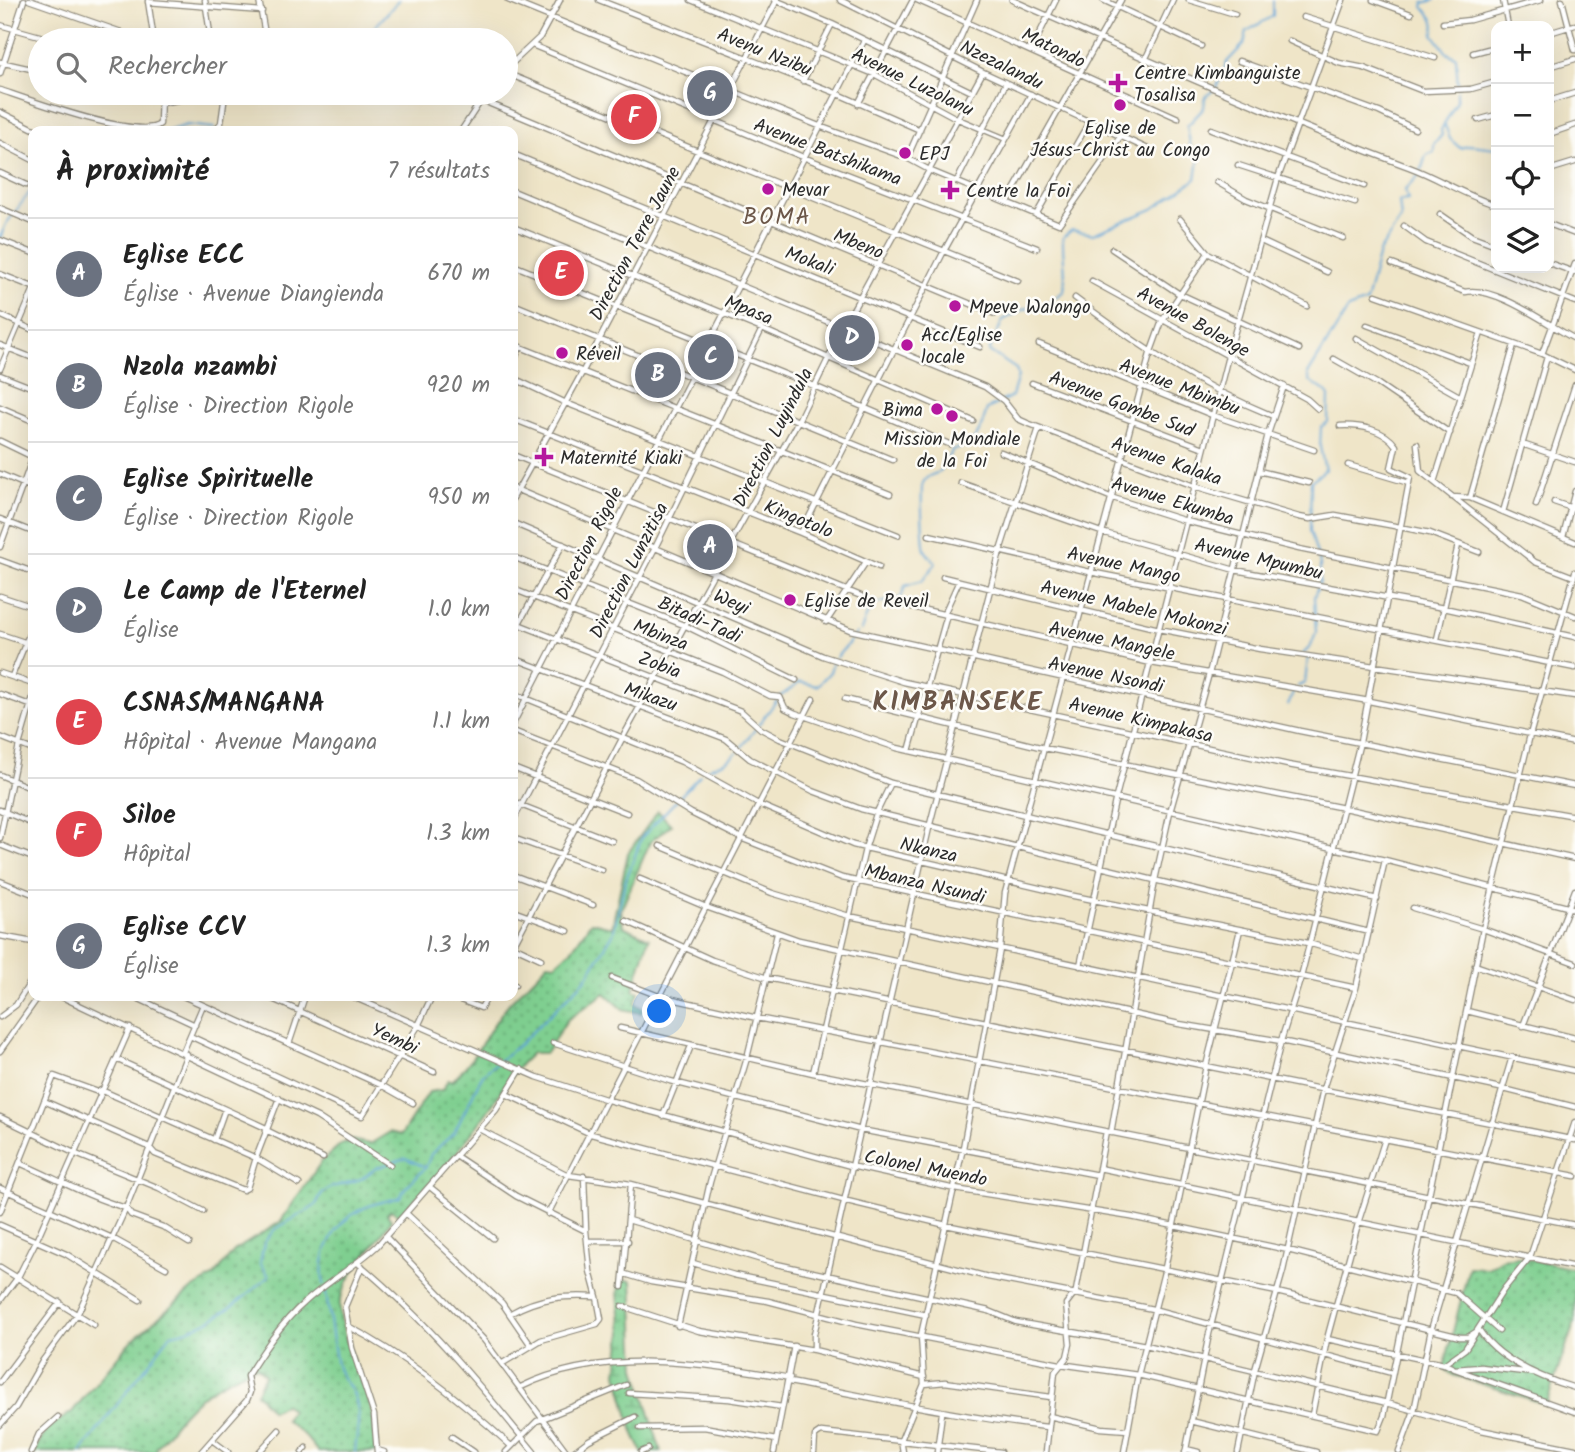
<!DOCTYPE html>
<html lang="fr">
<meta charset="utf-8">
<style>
body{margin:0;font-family:Kalam,sans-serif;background:#f6f6f6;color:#222}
.controls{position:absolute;right:21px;top:21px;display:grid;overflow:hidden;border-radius:14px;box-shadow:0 7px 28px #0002}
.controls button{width:63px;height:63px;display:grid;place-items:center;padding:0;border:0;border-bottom:2px solid #e0e0e0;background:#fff;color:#222;font:35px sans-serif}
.you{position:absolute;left:660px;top:1012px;width:24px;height:24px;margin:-18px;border:5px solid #fff;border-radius:50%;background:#1a73e8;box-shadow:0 0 0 10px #1a73e833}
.badge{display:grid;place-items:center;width:46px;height:46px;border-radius:50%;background:#2563eb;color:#fff;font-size:23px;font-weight:700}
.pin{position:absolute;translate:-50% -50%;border:4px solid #fff;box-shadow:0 2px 7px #0006}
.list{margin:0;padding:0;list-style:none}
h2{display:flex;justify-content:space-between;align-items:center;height:91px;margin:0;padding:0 28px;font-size:30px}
h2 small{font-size:23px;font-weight:400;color:#767676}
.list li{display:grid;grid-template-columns:46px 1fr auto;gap:21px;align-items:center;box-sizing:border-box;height:112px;padding:0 28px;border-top:2px solid #e0e0e0}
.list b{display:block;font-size:26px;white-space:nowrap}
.list p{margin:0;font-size:23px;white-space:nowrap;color:#767676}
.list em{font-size:23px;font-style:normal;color:#767676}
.icon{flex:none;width:38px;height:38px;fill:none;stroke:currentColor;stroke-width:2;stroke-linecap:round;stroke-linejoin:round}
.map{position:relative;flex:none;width:1575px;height:1452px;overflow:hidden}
.search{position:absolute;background:#fff;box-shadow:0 7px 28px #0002;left:28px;top:28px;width:490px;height:77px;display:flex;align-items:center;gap:18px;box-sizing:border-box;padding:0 24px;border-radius:38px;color:#767676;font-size:26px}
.panel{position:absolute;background:#fff;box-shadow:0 7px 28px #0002;left:28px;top:126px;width:490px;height:875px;border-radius:14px}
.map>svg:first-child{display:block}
</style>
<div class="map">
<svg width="1575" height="1452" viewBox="0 0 1575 1452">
<defs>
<pattern id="grass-dots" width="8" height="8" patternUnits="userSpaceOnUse" patternTransform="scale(1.75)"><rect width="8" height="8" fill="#7fcf90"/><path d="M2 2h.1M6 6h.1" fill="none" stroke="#68a876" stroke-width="1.8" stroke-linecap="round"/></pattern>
<pattern id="wetland-marsh" width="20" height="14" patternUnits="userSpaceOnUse" patternTransform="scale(1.75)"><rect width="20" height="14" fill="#7fcf90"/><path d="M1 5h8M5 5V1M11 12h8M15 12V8" fill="none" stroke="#68a876"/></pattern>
</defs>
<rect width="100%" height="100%" fill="#fdfcf7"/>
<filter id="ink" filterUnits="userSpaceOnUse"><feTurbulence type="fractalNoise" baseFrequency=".0143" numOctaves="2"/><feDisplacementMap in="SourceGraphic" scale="14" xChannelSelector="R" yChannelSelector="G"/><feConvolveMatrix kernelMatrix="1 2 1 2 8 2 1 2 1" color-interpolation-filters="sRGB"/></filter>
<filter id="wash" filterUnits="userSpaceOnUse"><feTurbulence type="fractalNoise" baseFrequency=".00686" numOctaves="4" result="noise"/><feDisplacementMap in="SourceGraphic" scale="28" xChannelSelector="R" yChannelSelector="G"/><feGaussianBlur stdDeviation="1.57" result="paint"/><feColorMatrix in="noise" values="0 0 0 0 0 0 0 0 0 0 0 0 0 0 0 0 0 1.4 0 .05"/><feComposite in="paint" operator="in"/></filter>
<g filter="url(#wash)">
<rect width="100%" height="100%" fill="#efe5c8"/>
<path fill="url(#grass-dots)" stroke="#557d5e" stroke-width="2" d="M658 811 671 825 650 842 621 910 623 926 649 938 633 990 639 992 635 1004 643 1009 641 1013 623 1009 605 993 567 1020 546 1053H532C510 1073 506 1085 490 1108 465 1144 430 1186 398 1215L391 1210 387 1214 391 1220C376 1248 348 1268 340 1302 337 1321 355 1367 363 1384 373 1404 375 1430 376 1452H318L304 1435 285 1420 291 1410 284 1404 272 1411 256 1393 265 1375 257 1366C202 1389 191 1402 156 1448L157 1452H34L48 1428 72 1412 130 1342 192 1289 214 1276 234 1251 280 1222 322 1161 341 1144 351 1140 370 1144 390 1132 401 1135 429 1092 442 1090 448 1080H453C480 1055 490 1023 513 999 525 987 537 976 548 963L555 964 572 949 591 922 612 927 628 853Z
M1518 1257 1575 1269V1321L1546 1404 1453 1375 1444 1368 1469 1267 1488 1268 1502 1259Z"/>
<path fill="url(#wetland-marsh)" stroke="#557d5e" stroke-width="2" d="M620 1279 632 1281 636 1368 661 1452H642L633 1432 617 1373 622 1333 618 1293Z"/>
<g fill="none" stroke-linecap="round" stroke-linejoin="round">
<path stroke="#60a4d5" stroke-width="2" d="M1435 0 1424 3 1423 7C1431 17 1438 20 1433 34L1447 53 1456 57 1458 87
M351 40 374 28 399 0
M224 118 229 93
M1445 125 1450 139 1460 148 1471 145 1496 148
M167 131 187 125 214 128
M0 238 6 224 33 188
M861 630 871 605 901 598 905 586 922 581 936 563C933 560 927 554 925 550 923 544 920 488 923 483 927 475 932 475 940 472L952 450C979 444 980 431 987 409L1012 396 1018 376 1016 369 989 351 1003 320 1026 308 1040 309 1064 291C1067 271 1062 256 1063 237L1072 230 1093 234 1153 209 1196 179 1199 159 1191 149 1187 126 1204 108 1205 97 1216 88 1227 62 1244 44 1247 31 1273 16V0
M1303 654 1311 646 1316 633 1314 597 1320 581V564L1310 531 1311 481 1325 470 1320 447 1321 427 1328 422 1329 396 1325 391 1310 381 1308 374 1348 309 1366 302 1379 252 1401 219 1399 201 1408 200 1405 190 1420 174 1426 155 1434 152V144L1442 135 1441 130 1457 101V92
M836 658 857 633
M1298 686 1305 683 1308 657
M781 696 800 682 817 686 830 672 833 662
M1288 705 1294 690
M741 748 777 700
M704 771C719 761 722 767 737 752
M324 1284C317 1254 335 1222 362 1209 373 1203 388 1201 400 1197L406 1187 426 1167 431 1154 454 1133 483 1074 520 1044 585 980 613 934 625 882 642 837 700 775
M325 1289C330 1314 332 1340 337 1365 340 1378 348 1382 353 1393 362 1413 357 1431 355 1452
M81 1452 171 1334C209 1328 241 1301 269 1276L260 1263 264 1243 274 1230 315 1206 322 1193 332 1187 361 1179 376 1168 405 1158 425 1167"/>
</g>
</g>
<g filter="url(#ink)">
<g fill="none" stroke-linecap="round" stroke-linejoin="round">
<defs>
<path id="minor" d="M29 0 121 32
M205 0 211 40
M259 0 266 40
M508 0 819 126 907 158 931 171 1059 224 1120 137
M599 0 836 93 920 130
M691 0 874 74 958 119 1006 139
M775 0 832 24 972 92
M840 0 983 72 1152 151
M917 0 1178 118
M1012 0C1143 58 1274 117 1409 167 1439 178 1465 196 1496 205
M1103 0 1201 46
M1189 0 1235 14
M1373 0 1411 14
M1503 0 1508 26
M1562 0 1575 50
M148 1 154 40
M148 2 262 11
M1303 17 1435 58
M1443 23 1470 20 1541 0
M0 25 54 40
M1549 33 1575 25
M153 36 205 37 210 40
M227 40H266
M1290 41 1339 63 1364 68 1423 91 1471 89 1496 82
M532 45 803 157 1037 248
M1031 51 1056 0
M1473 53 1496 47
M1145 60 1173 0
M1239 61 1379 112 1415 129
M0 62 40 71
M1549 67 1575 59
M506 69 540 37 560 0
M506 73 1018 281
M0 74 24 0
M803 81 832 24
M0 90C27 99 140 141 160 124L161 93
M136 93 162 98
M481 100 995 314
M1549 101 1575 93
M162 103 214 93
M858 104 913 0
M0 112 38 131
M1478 120 1496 115
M1211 129 1364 186
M214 131 221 123 225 95
M461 131 486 93
M1549 134 1575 125
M0 143 33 160
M513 154 980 347
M907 158 977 0
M1238 165 1355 203
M1549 170 1575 162
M0 173 26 185
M957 181 1006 83
M1217 182 1246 199 1343 238
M513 191 985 387 1004 401 1018 419 1027 423 1194 486 1299 517 1310 519 1335 515 1400 527 1430 533 1479 552
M1007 202 1121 0
M0 208 33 222
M1440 214 1472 236 1496 245
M1036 215 1089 122
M1180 219 1208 253 1307 306
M1549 224 1575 234
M1404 226 1426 242 1575 302
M513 227 762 329 973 421
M0 240 33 253
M1261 241 1327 272
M1112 249 1178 293 1299 349
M1549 263 1574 272
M1392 264 1465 292C1495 285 1548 325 1575 339
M513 265 814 386 949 444
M0 274 33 287
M1092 281 1307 399 1318 409
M1376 295 1542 354 1575 370
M1075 298C1142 348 1195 384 1273 416
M513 304 893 460
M0 315 33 330
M1367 325 1470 363
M1356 338 1461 397
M513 344 890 494
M1039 344 1212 415 1314 450
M0 345 33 358
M1542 354 1575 264
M1334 359 1378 384 1450 433
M513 363 520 347
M0 369 33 291
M0 375 33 388
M513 378 566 403 898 535
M1032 383 1204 448
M0 407 33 421
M513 419 801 533 879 567
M0 441 33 457
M1417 444 1420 471 1535 562 1574 577
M1522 444 1575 462
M1001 452 1110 497 1186 521 1299 549 1522 594 1575 616
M513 455 861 596
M1348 465 1409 483
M1259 471 1309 483
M0 474 33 488
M1434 482 1481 333
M961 483 1101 532 1235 570 1444 608 1575 637
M513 488 850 630 1300 731 1575 786
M1452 497 1470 498 1575 542
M513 498 583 371 777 0
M1470 498 1514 345
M1554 502 1575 509
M1536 505 1575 385
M1503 512 1547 357
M0 519 33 532
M513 523 823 656 904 682 1288 765 1575 816
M801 533 944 251 1031 94
M929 535 1090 572 1575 668
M1563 537 1575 491
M0 547 33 457
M513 557 686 626 796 680
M0 560 33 572
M943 577 1159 629 1260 649 1575 696
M513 589 723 672 770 696 780 697 785 708 795 713 897 748 1385 860 1575 909
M0 596 33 607
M904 605 1151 663 1369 701 1575 743
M944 614 959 581
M513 622 741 711 761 729 780 739 891 783 1377 899
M826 622 866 562
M0 634 33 645
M513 634 563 544
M1437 639 1458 545
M513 658 726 739 750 759 813 791 861 809 1369 932
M0 673 33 684
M12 676 33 625
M513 693 682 762 758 804 853 845 1069 895 1308 943 1363 959
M0 694 30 705
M845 699 1044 748 1344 808 1575 859
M513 724 864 41
M513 731 636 779 691 813 743 839 842 878 1356 988
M0 737 33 750
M909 751 947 615
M513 768 627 813
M0 775 33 789
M513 802 612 841
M0 810 33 824
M513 821 655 548 762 329
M0 838 19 745 33 697
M513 838 602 870
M0 845 33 858
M660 846 772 893 849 916 1575 1071
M513 875 593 905
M640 879 706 907 799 940 1179 1024 1281 1041 1500 1088 1575 1107
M0 881 33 894
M1413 908 1483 929 1575 963
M513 911 568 931
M626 921 712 960 767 978 1575 1140
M0 936 33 942
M513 946 623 737 798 421 844 326 983 72
M513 946 541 959
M1475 965 1575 1000
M1080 966 1115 801 1228 356 1278 178 1343 0
M612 978 659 996 757 1018 1575 1176
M513 985H515
M60 996 317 1117 390 1165
M133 996 195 1025
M183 996 381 1085 413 1103
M266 996 434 1072
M351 996 537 1077 608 1100 851 1166 955 1189 1131 1217 1288 1250 1456 1293 1499 1331
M450 996 481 1008 488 996
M1467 1011 1575 1038
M0 1017 16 1005 29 984
M1523 1026 1575 890
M620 1028 813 1073 1575 1225
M190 1036 362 1116 418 1026 432 996
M553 1043 670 1081 861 1130 1098 1175
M289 1044 305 996
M0 1051 39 996
M183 1052 203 1005
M116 1059 266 1128
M813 1073 865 849 876 814 891 783
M506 1094 591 1134 843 1200 946 1225 1277 1292 1460 1337H1468L1479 1330C1500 1361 1541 1378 1575 1388
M44 1101 149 1147 155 1154 243 1190 247 1188 256 1158 299 1184
M663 1116 691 1046
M0 1117 76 1154 159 1188 203 1211
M479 1129 568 1175 631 1184
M266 1130 323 1158
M1111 1133 1155 880 1170 812 1209 674 1268 434 1284 386
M214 1140 225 1109
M456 1156 516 1196 586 1231 590 1271 597 1297
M21 1160 22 1164C57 1179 88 1197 126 1208L131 1215 163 1227 189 1243
M1099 1168 1575 1267
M584 1176 586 1231
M430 1187 493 1238
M0 1188 112 1238 166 1268
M0 1212 54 1076 98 1092 101 1090 256 1158 279 1098
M407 1214 502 1303 530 1344
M548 1214 813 699
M628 1220 772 1263 989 1311 1016 1322 1146 1345 1387 1403 1481 1430 1575 1449
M0 1225 66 1254 140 1300
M386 1237 484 1340 567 1452
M588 1241H628
M693 1263 734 1275 926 1315
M359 1264C425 1319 480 1385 534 1452
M362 1266 345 1307 352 1348 374 1415 377 1452
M0 1267 94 1325
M625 1274 651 1282 768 1301 856 1324 1060 1364 1138 1375 1378 1431 1384 1416 1483 929 1530 735 1575 572
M622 1287 631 1184 988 1277 1153 1309 1392 1373
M0 1301 18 1277 37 1239 130 1028
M622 1306 699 1331 814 1350
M348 1326C407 1357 461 1400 511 1446
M678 1326 710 1182 747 1058 777 934
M1327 1339 1444 1364 1465 1349 1504 1289 1530 1257 1575 1122
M503 1363 541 1340 597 1324 601 1319 597 1297C565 1295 540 1297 511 1313
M1445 1364 1455 1369 1481 1367 1533 1373
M1455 1369 1575 1412
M924 1377 814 1350V1334L929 828 1000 551 1039 428
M0 1382 60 1302
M789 1382C875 1398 960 1417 1047 1427
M924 1384 945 1382 1051 1397
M521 1387C602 1347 703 1363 790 1378
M629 1393 729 1399 782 1407
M1312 1415 1327 1339 1359 1220 1385 1139
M1049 1416 1101 1428 1128 1430
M1191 1421 1316 1452
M0 1425 16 1407 43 1360 78 1313 126 1208 187 1054
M640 1428 704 1427 776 1440
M452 1437 474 1452
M212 1440 228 1452
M1186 1449 1209 1334 1281 1041 1301 977 1360 742 1410 477 1391 468 1396 446C1385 429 1359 425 1340 426
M377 1450 384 1452
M31 1452 39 1434 58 1417
M201 1452 247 1400 250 1392 247 1376C263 1351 281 1323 304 1303 327 1282 354 1267 377 1246L496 1110 521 1069
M259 1452 279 1430
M302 1452 306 1448
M506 1452 537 1421 626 1385
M573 1452 589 1440 635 1417
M641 1452 648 1449
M774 1452 794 1346
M814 1452 815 1436 821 1432 1001 1452
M903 1452 901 1440 924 1384 921 1335 963 1148 1000 949 1005 893 1150 354 1162 321 1208 253
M937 1452 942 1413
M1046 1452 1055 1372 1067 1357 1070 1344 1066 1304 1076 1291 1106 1132
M1124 1452 1138 1375 1165 1268 1206 1066 1240 930
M1185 1452 1186 1449 1198 1452
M1238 1452 1255 1370 1283 1271 1323 1089 1356 988 1385 860
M1399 1452 1414 1411 1431 1330 1512 1057"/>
</defs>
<use href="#minor" stroke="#8d887a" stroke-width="7"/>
<use href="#minor" stroke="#fff" stroke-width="4.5"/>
</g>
</g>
<g fill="#b5179e" stroke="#fdfcf7" stroke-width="2.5">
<path d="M1114.5 72.5h7v7h7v7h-7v7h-7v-7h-7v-7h7z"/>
<circle cx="1120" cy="105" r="7"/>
<circle cx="905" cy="153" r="7"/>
<circle cx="768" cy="189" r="7"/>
<path d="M946.5 179.5h7v7h7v7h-7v7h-7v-7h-7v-7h7z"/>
<circle cx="955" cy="306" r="7"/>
<circle cx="907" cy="345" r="7"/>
<circle cx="562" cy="353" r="7"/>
<circle cx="937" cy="409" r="7"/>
<circle cx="952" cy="416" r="7"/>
<path d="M540.5 446.5h7v7h7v7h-7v7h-7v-7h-7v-7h7z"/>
<circle cx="790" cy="600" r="7"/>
</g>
<g text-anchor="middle" stroke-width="5" stroke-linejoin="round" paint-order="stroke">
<g font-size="19" fill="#2b2b2b" stroke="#fdfcf7">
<text transform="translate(1054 47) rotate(26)" y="7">Matondo</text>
<text transform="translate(765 51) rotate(22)" y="7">Avenu Nzibu</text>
<text transform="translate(1002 64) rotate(26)" y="7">Nzezalandu</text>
<text transform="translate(913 81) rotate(26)" y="7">Avenue Luzolanu</text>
<text transform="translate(828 151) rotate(21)" y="7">Avenue Batshikama</text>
<text transform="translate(634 243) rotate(-62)" y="7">Direction Terre Jaune</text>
<text transform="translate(859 243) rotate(22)" y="7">Mbeno</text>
<text transform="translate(810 260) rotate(21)" y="7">Mokali</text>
<text transform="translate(749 309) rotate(22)" y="7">Mpasa</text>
<text transform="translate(1194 321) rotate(29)" y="7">Avenue Bolenge</text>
<text transform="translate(1180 386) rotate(21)" y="7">Avenue Mbimbu</text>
<text transform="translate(1122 403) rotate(21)" y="7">Avenue Gombe Sud</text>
<text transform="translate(772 437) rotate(-63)" y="7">Direction Luyindula</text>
<text transform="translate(1167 460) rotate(19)" y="7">Avenue Kalaka</text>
<text transform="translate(1173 500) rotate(17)" y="7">Avenue Ekumba</text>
<text transform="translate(799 518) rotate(22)" y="7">Kingotolo</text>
<text transform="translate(588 543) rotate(-63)" y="7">Direction Rigole</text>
<text transform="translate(1259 558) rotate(13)" y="7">Avenue Mpumbu</text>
<text transform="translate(1124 564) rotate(12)" y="7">Avenue Mango</text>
<text transform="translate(628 570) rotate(-63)" y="7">Direction Lunzitisa</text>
<text transform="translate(732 601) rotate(24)" y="7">Weyi</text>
<text transform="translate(1134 607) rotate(13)" y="7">Avenue Mabele Mokonzi</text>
<text transform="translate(700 619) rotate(24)" y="7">Bitadi-Tadi</text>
<text transform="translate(661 634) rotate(21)" y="7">Mbinza</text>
<text transform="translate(1112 640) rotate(12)" y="7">Avenue Mangele</text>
<text transform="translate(660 664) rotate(21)" y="7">Zobia</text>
<text transform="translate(1106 674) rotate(12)" y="7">Avenue Nsondi</text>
<text transform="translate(651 696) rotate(19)" y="7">Mikazu</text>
<text transform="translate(1141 719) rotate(13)" y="7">Avenue Kimpakasa</text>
<text transform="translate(929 849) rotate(13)" y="7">Nkanza</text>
<text transform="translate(925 883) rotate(13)" y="7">Mbanza Nsundi</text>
<text transform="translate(395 1038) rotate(25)" y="7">Yembi</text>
<text transform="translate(926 1167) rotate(11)" y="7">Colonel Muendo</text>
</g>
<g font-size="19" fill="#2b2b2b" stroke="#fdfcf7" text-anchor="start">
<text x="1134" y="79">Centre Kimbanguiste<tspan x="1134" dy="22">Tosalisa</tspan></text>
<text x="1120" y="134" text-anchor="middle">Eglise de<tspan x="1120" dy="22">Jésus-Christ au Congo</tspan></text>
<text x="919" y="160">EPJ</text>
<text x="782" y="196">Mevar</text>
<text x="966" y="197">Centre la Foi</text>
<text x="969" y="313">Mpeve Walongo</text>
<text x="921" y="341">Acc/Eglise<tspan x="921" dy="22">locale</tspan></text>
<text x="576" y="360">Réveil</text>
<text x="923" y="416" text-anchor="end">Bima</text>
<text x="952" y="445" text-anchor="middle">Mission Mondiale<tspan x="952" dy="22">de la Foi</tspan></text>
<text x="560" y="464">Maternité Kiaki</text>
<text x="804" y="607">Eglise de Reveil</text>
</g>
<g font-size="23" letter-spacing="2" fill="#6c5749" stroke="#fdfcf7">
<text x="777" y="224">BOMA</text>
</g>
<g font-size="26" font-weight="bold" letter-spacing="2" fill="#6c5749" stroke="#fdfcf7">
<text x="958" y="710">KIMBANSEKE</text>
</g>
</g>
</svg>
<div class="controls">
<button>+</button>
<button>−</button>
<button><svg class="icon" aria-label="locate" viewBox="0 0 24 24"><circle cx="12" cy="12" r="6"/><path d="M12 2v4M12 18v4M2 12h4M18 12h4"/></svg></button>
<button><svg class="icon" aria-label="layers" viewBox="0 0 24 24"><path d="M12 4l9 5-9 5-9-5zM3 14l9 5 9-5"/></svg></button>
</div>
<div class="you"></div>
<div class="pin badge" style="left:710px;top:547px;background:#6b7280">A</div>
<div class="pin badge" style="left:658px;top:375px;background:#6b7280">B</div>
<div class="pin badge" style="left:711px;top:357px;background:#6b7280">C</div>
<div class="pin badge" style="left:852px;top:338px;background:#6b7280">D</div>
<div class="pin badge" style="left:561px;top:273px;background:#e0444e">E</div>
<div class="pin badge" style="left:634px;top:117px;background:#e0444e">F</div>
<div class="pin badge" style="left:710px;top:93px;background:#6b7280">G</div>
<div class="search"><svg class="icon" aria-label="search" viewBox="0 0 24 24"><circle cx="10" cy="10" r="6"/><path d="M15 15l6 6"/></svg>Rechercher</div>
<section class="panel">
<h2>À proximité<small>7 résultats</small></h2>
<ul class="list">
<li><span class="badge" style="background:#6b7280">A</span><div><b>Eglise ECC</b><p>Église · Avenue Diangienda</p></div><em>670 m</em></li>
<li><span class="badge" style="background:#6b7280">B</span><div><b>Nzola nzambi</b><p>Église · Direction Rigole</p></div><em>920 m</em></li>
<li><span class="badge" style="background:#6b7280">C</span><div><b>Eglise Spirituelle</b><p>Église · Direction Rigole</p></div><em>950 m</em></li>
<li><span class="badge" style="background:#6b7280">D</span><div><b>Le Camp de l'Eternel</b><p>Église</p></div><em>1.0 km</em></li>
<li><span class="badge" style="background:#e0444e">E</span><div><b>CSNAS/MANGANA</b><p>Hôpital · Avenue Mangana</p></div><em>1.1 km</em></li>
<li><span class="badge" style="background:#e0444e">F</span><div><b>Siloe</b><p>Hôpital</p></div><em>1.3 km</em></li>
<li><span class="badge" style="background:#6b7280">G</span><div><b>Eglise CCV</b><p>Église</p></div><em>1.3 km</em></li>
</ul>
</section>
</div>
